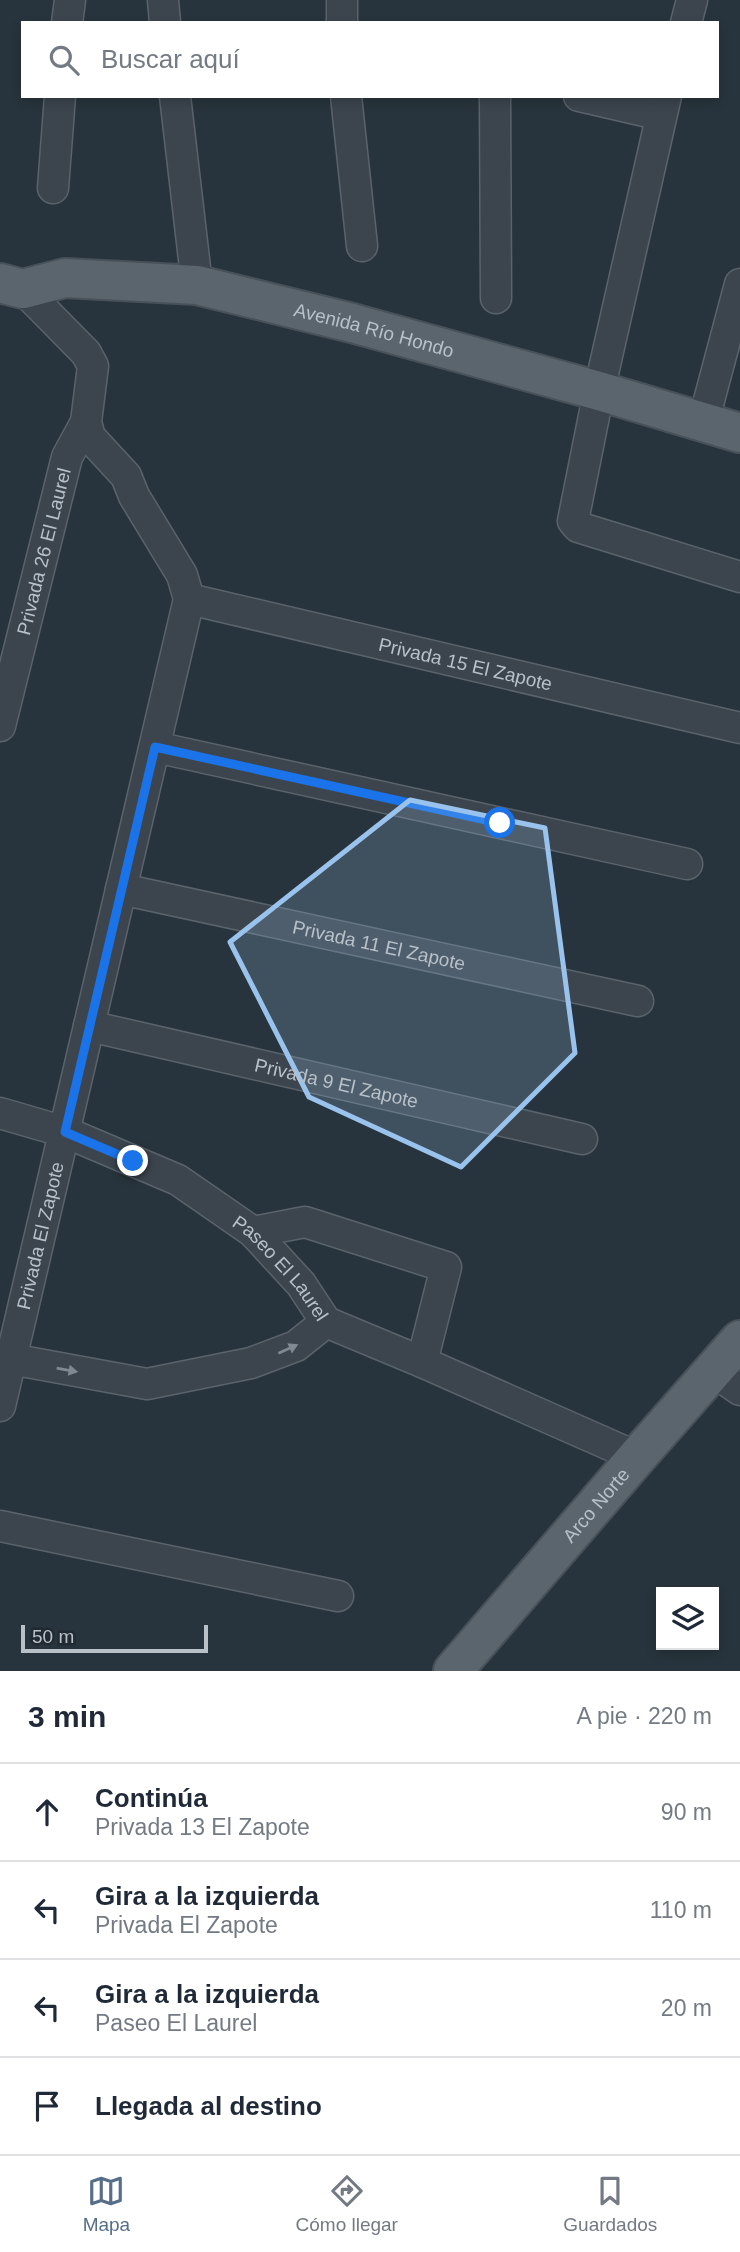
<!DOCTYPE html>
<html lang="es">
<meta charset="utf-8">
<style>
body{margin:0;font-family:Helvetica,sans-serif;background:#f6f6f7;color:#1f2937}
.controls{position:absolute;right:21px;bottom:21px;display:grid;overflow:hidden;border-radius:0px;box-shadow:0 4px 10px #0003}
.controls button{width:63px;height:63px;display:grid;place-items:center;padding:0;border:0;border-bottom:2px solid #e0e1e3;background:#fff;color:#1f2937;font:35px sans-serif}
.scale{position:absolute;left:21px;bottom:18px;width:187px;box-sizing:border-box;padding-left:7px;border:4px solid #b8c0c8;border-top:0;font-size:19px;line-height:24px;white-space:nowrap;color:#b8c0c8;-webkit-text-stroke:5px #212a33;paint-order:stroke}
.stop{position:absolute;width:21px;height:21px;margin:-16px;border:5px solid #1a73e8;border-radius:50%;background:#fff}
.stop.end{background:#1a73e8;border-color:#fff;box-shadow:0 2px 7px #0008}
.list{margin:0;padding:0;list-style:none}
h2{display:flex;justify-content:space-between;align-items:center;height:91px;margin:0;padding:0 28px;font-size:30px}
h2 small{font-size:23px;font-weight:400;color:#747a83}
.list li{display:grid;grid-template-columns:46px 1fr auto;gap:21px;align-items:center;box-sizing:border-box;height:98px;padding:0 28px;border-top:2px solid #e0e1e3}
.list b{display:block;font-size:26px;white-space:nowrap}
.list p{margin:0;font-size:23px;white-space:nowrap;color:#747a83}
.list em{font-size:23px;font-style:normal;color:#747a83}
.icon{flex:none;width:38px;height:38px;fill:none;stroke:currentColor;stroke-width:2;stroke-linecap:round;stroke-linejoin:round}
.map{position:relative;flex:none;width:740px;height:1671px;overflow:hidden}
.search{position:absolute;background:#fff;box-shadow:0 4px 10px #0003;left:21px;right:21px;top:21px;height:77px;display:flex;align-items:center;gap:18px;box-sizing:border-box;padding:0 24px;border-radius:0px;color:#747a83;font-size:26px}
.sheet{height:483px;background:#fff}
nav{display:flex;justify-content:space-around;align-items:center;box-sizing:border-box;height:98px;border-top:2px solid #e0e1e3;background:#fff;font-size:19px;color:#747a83}
nav a{display:grid;justify-items:center;gap:4px}
nav .on{color:#566e89}
.map>svg:first-child{display:block}
</style>
<div class="map">
<svg width="740" height="1671" viewBox="0 0 740 1671">
<rect width="100%" height="100%" fill="#28343d"/>
<g fill="none" stroke-linecap="round" stroke-linejoin="round">
<defs>
<g id="minor">
<path d="M163 0 165 23"/>
<path d="M342 0V23"/>
<path d="M67 23 70 0"/>
<path d="M686 23 692 0"/>
<path d="M175 96 197 285"/>
<path d="M346 96 362 246"/>
<path d="M495 96 496 298"/>
<path d="M579 96 661 115"/>
<path d="M666 96 599 391 573 521 578 527 740 577"/>
<path d="M53 188 60 96"/>
<path d="M703 423 740 284"/>
<path id="s1" d="M189 599 740 728"/>
<path id="s2" d="M0 726 67 457 86 422"/>
<path d="M155 747 687 864"/>
<path id="s3" d="M121 889 638 1001"/>
<path id="s4" d="M89 1026 582 1139"/>
<path id="s5" d="M0 1113 65 1132 178 1180 253 1232 301 1284 326 1322"/>
<path d="M253 1232 305 1222 446 1267 422 1362"/>
<path d="M326 1322 422 1362 637 1457"/>
<path d="M0 1357 147 1384 251 1363 296 1346 326 1322"/>
<path d="M713 1371 740 1390"/>
<path id="s6" d="M0 1406 189 599 182 575 134 496 126 476 90 437 86 422 93 366 86 353 23 289"/>
<path d="M0 1526 338 1596"/>
</g>
<g id="major">
<path id="s7" d="M0 283 23 289 65 278 197 285 352 323 599 391 740 433"/>
<path id="s8" d="M453 1671 637 1457 740 1340"/>
</g>
</defs>
<use href="#minor" stroke="#5a636b" stroke-width="33"/>
<use href="#major" stroke="#48515a" stroke-width="42"/>
<use href="#minor" stroke="#3c454e" stroke-width="30"/>
<use href="#major" stroke="#5a656d" stroke-width="38"/>
</g>
<defs><path id="oneway-solid" d="M-6-.8H1V-3.2L6.5 0L1 3.2V.8H-6Z" transform="scale(1.75)"/></defs>
<g fill="#808991">
<use href="#oneway-solid" transform="translate(288 1349) rotate(-24)"/>
<use href="#oneway-solid" transform="translate(67 1370) rotate(10)"/>
</g>
<g fill="none" stroke-linecap="round" stroke-linejoin="round">
<path stroke="#1a73e8" stroke-width="9" d="M133 1161 65 1132 155 747 500 823"/>
</g>
<path fill="#99c3ed" fill-opacity="0.2" stroke="#99c3ed" stroke-width="5" stroke-linejoin="round" d="M410 800 545 828 575 1053 461 1167 309 1097 230 942Z"/>
<g text-anchor="middle" stroke-width="6" stroke-linejoin="round" paint-order="stroke">
<g font-size="19" fill="#b8c0c8" stroke="#212a33">
<text dy="7" stroke="none"><textPath href="#s7" startOffset="382">Avenida Río Hondo</textPath></text>
<text dy="7" stroke="none"><textPath href="#s2" startOffset="180">Privada 26 El Laurel</textPath></text>
<text dy="7" stroke="none"><textPath href="#s1" startOffset="284">Privada 15 El Zapote</textPath></text>
<text dy="7" stroke="none"><textPath href="#s3" startOffset="264">Privada 11 El Zapote</textPath></text>
<text dy="7" stroke="none"><textPath href="#s4" startOffset="254">Privada 9 El Zapote</textPath></text>
<text dy="7" stroke="none"><textPath href="#s6" startOffset="175">Privada El Zapote</textPath></text>
<text dy="7" stroke="none"><textPath href="#s5" startOffset="327">Paseo El Laurel</textPath></text>
<text dy="7" stroke="none"><textPath href="#s8" startOffset="219">Arco Norte</textPath></text>
</g>
</g>
</svg>
<div class="controls">
<button><svg class="icon" aria-label="layers" viewBox="0 0 24 24"><path d="M12 4l9 5-9 5-9-5zM3 14l9 5 9-5"/></svg></button>
</div>
<div class="scale">50 m</div>
<div class="stop" style="left:500px;top:823px"></div>
<div class="stop end" style="left:133px;top:1161px"></div>
<div class="search"><svg class="icon" aria-label="search" viewBox="0 0 24 24"><circle cx="10" cy="10" r="6"/><path d="M15 15l6 6"/></svg>Buscar aquí</div>
</div>
<section class="sheet">
<h2>3 min<small>A pie · 220 m</small></h2>
<ul class="list">
<li><svg class="icon" aria-label="ahead" viewBox="0 0 24 24"><path d="M12 20V5M6 11l6-6 6 6"/></svg><div><b>Continúa</b><p>Privada 13 El Zapote</p></div><em>90 m</em></li>
<li><svg class="icon" aria-label="left" viewBox="0 0 24 24"><path d="M17 20v-9H6M10 6l-5 5 5 5"/></svg><div><b>Gira a la izquierda</b><p>Privada El Zapote</p></div><em>110 m</em></li>
<li><svg class="icon" aria-label="left" viewBox="0 0 24 24"><path d="M17 20v-9H6M10 6l-5 5 5 5"/></svg><div><b>Gira a la izquierda</b><p>Paseo El Laurel</p></div><em>20 m</em></li>
<li><svg class="icon" aria-label="arrive" viewBox="0 0 24 24"><path d="M6 21V4h12l-3 4 3 4H6"/></svg><div><b>Llegada al destino</b></div></li>
</ul>
</section>
<nav>
<a class="on"><svg class="icon" aria-label="map" viewBox="0 0 24 24"><path d="M3 6l6-2 6 2 6-2v14l-6 2-6-2-6 2zM9 4v14M15 6v14"/></svg>Mapa</a>
<a><svg class="icon" aria-label="directions" viewBox="0 0 24 24"><path d="M12 3l9 9-9 9-9-9zM9 14v-3h6M13 9l2 2-2 2"/></svg>Cómo llegar</a>
<a><svg class="icon" aria-label="saved" viewBox="0 0 24 24"><path d="M7 4h10v16l-5-4-5 4z"/></svg>Guardados</a>
</nav>
